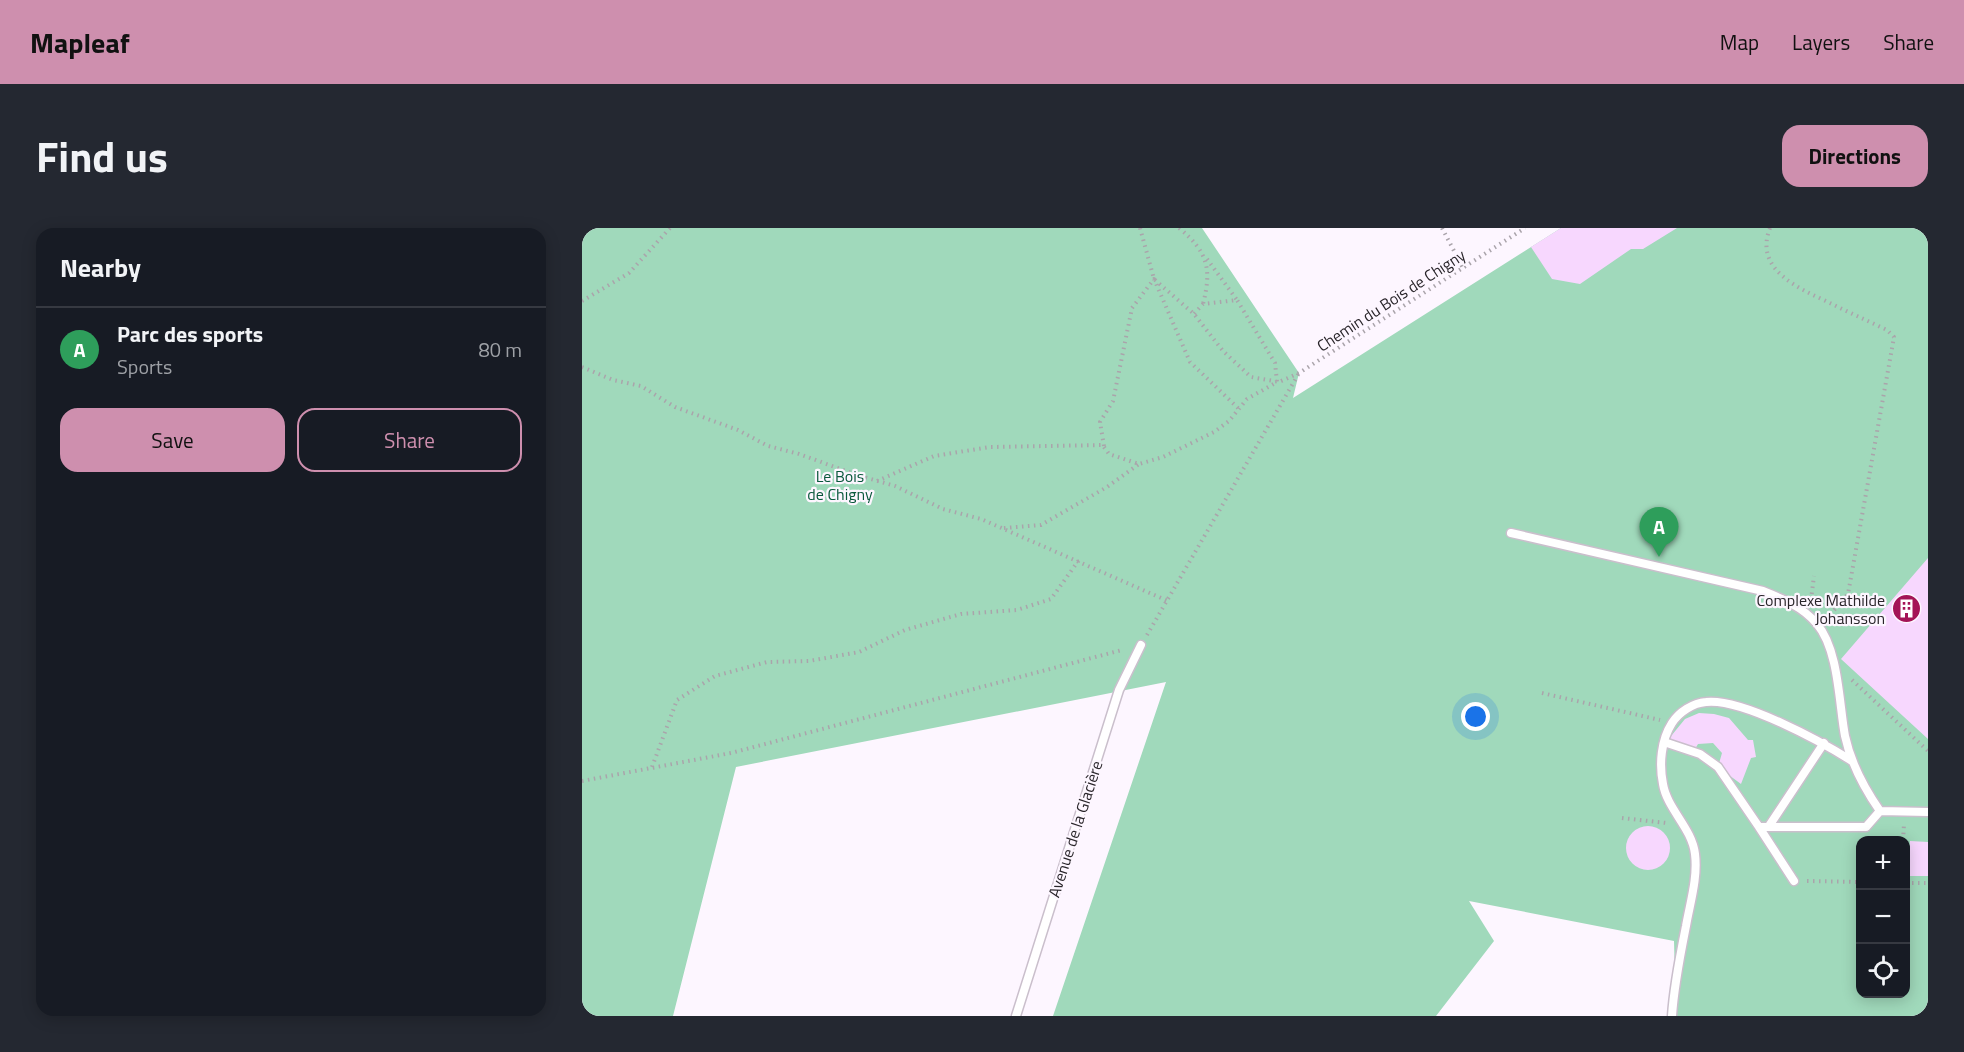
<!DOCTYPE html>
<meta charset="utf-8">
<style>
body{margin:0;font-family:"Titillium Web",sans-serif;background:#242831;color:#f1f3f6}
.controls{position:absolute;right:18px;bottom:18px;display:grid;overflow:hidden;border-radius:12px;box-shadow:0 3px 15px #0003}
.controls button{width:54px;height:54px;display:grid;place-items:center;padding:0;border:0;border-bottom:2px solid #363941;background:#171b24;color:#f1f3f6;font:30px sans-serif}
.you{position:absolute;left:894px;top:489px;width:21px;height:21px;margin:-15px;border:4px solid #fff;border-radius:50%;background:#1a73e8;box-shadow:0 0 0 9px #1a73e833}
.badge{display:grid;place-items:center;width:39px;height:39px;border-radius:50%;background:#ce8fae;color:#fff;font-size:20px;font-weight:700}
.pin{position:absolute;translate:-50% -50px;filter:drop-shadow(0 2px 3px #0008)}
.pin::after{content:'';position:absolute;top:32px;width:21px;height:18px;background:inherit;clip-path:polygon(0 0,100% 0,50% 100%)}
.list{margin:0;padding:0;list-style:none}
h2{display:flex;justify-content:space-between;align-items:center;height:78px;margin:0;padding:0 24px;font-size:26px}
h2 small{font-size:20px;font-weight:400;color:#9ea1a6}
.list li{display:grid;grid-template-columns:39px 1fr auto;gap:18px;align-items:center;box-sizing:border-box;height:84px;padding:0 24px;border-top:2px solid #363941}
.list b{display:block;font-size:22px;white-space:nowrap}
.list p{margin:0;font-size:20px;white-space:nowrap;color:#9ea1a6}
.list em{font-size:20px;font-style:normal;color:#9ea1a6}
.actions{display:flex;gap:12px;padding:18px 24px}
.actions a{flex:1;padding:14px 0;border:2px solid #ce8fae;border-radius:18px;text-align:center;font-size:21px;color:#ce8fae}
.actions .main{background:#ce8fae;color:#111}
.icon{flex:none;width:33px;height:33px;fill:none;stroke:currentColor;stroke-width:2;stroke-linecap:round;stroke-linejoin:round}
.map{position:relative;flex:none;width:1346px;height:788px;overflow:hidden;border-radius:18px}
header{display:flex;align-items:center;gap:36px;box-sizing:border-box;height:84px;padding:0 30px;background:#ce8fae;color:#111}
header strong{font-size:28px}
nav{display:flex;gap:33px;margin-inline-start:auto;font-size:21px}
.intro{display:flex;align-items:center;justify-content:space-between;box-sizing:border-box;height:144px;padding:0 36px}
h1{margin:0;font-size:42px}
.button{padding:15px 27px;border-radius:18px;background:#ce8fae;color:#111;font-size:21px;font-weight:700}
main{display:flex;gap:36px;padding:0 36px}
aside{flex:1;background:#171b24;border-radius:18px;box-shadow:0 3px 15px #0003}
.map>svg:first-child{display:block}
</style>
<header>
<strong>Mapleaf</strong>
<nav><a>Map</a><a>Layers</a><a>Share</a></nav>
</header>
<div class="intro"><h1>Find us</h1><a class="button">Directions</a></div>
<main>
<aside>
<h2>Nearby<small></small></h2>
<ul class="list">
<li><span class="badge" style="background:#2e9e5b">A</span><div><b>Parc des sports</b><p>Sports</p></div><em>80 m</em></li>
</ul>
<div class="actions"><a class="main">Save</a><a>Share</a></div>
</aside>
<div class="map">
<svg width="1346" height="788" viewBox="0 0 1346 788">
<rect width="100%" height="100%" fill="#fdf6ff"/>
<path fill="#a0d9bb" fill-rule="evenodd" d="M0 0H620L717 145 711 170 979 0H1346V788H1090L1093 750 1092 713 887 673 912 713 854 788H471L584 454 154 539 91 788H0ZM1278 612H1324V766H1278Z"/>
<path fill="#f7d7fe" d="M979 0H1095L1061 21H1049L998 56 970 51 949 19Z
M1346 330V511L1259 431Z
M1117 485 1132 486 1147 490 1166 512H1171L1174 529 1169 530 1159 556 1136 539 1140 525 1131 515 1116 516 1113 521 1085 513 1103 491Z
M1044 620a22 22 0 1 1 44 0a22 22 0 1 1-44 0Z
M1328 613 1346 614V648H1327Z"/>
<g fill="none" stroke-linecap="round" stroke-linejoin="round">
<defs>
<path id="service" d="M929 305 1181 363C1201 371 1221 379 1235 396 1257 422 1257 477 1263 508 1269 536 1282 560 1298 583L1346 584
M1082 514 1118 526 1136 539 1177 599
M1187 598 1242 515
M1212 653 1177 599H1284L1298 583
M434 788 537 462 559 417
M1090 788C1092 757 1098 728 1104 698 1108 675 1116 650 1113 626 1110 600 1085 581 1081 556 1077 536 1079 512 1090 495 1097 484 1111 475 1124 474 1160 470 1240 514 1270 533"/>
</defs>
<use href="#service" stroke="#cabfcc" stroke-width="11"/>
<path stroke="#aaa4ab" stroke-width="4" stroke-dasharray="1.5 4.5" stroke-linecap="butt" d="M558 0 572 51 612 86 641 123 669 149 697 154 717 145 943 0
M597 0C626 24 630 41 621 76
M860 0 881 40
M1188 0C1171 43 1219 61 1250 76 1268 85 1286 93 1305 102L1312 109 1266 366 1246 389
M625 31 655 72
M0 73 47 45 88 0
M0 139 31 152 59 158 93 179 156 202 186 218 217 226 275 247 313 258 361 281 399 291 586 373
M522 218 518 194 531 173 550 80 572 51 608 134 657 181
M522 219 527 226 557 236 581 229 632 204 647 193 665 171 695 154 693 135 655 72 621 76 612 86
M295 253 352 228 408 219 522 217
M422 300 459 297 525 259 557 236
M1229 372 1232 348
M565 407 717 145
M1270 452 1346 523
M960 465 1078 492
M70 539 95 472 133 448 185 434 227 433 277 424 323 402 379 386 435 382 469 371 497 332
M0 553 149 525 540 422
M1040 590 1085 595
M1321 612 1322 596
M1225 653 1278 654
M1324 655H1346"/>
<use href="#service" stroke="#fff" stroke-width="8"/>
</g>
<defs>
<symbol id="building-disc" viewBox="-11 -11 22 22"><circle r="9.5" fill="#a41457" stroke="#fdf6ff"/><path d="M-4-6H4V6H1V3H-1V6H-4ZM-2.5-4.3h1.7v1.8h-1.7ZM.8-4.3h1.7v1.8H.8ZM-2.5-1h1.7V.8h-1.7ZM.8-1h1.7V.8H.8Z" fill="#fff"/></symbol>
</defs>
<g fill-rule="evenodd">
<use href="#building-disc" x="1308" y="364" width="33" height="33"/>
</g>
<g text-anchor="middle" stroke-width="4.5" stroke-linejoin="round" paint-order="stroke">
<g font-size="16" fill="#29252a" stroke="#fdf6ff">
<text transform="translate(809 72) rotate(-33)" y="6">Chemin du Bois de Chigny</text>
<text transform="translate(493 601) rotate(-72)" y="6">Avenue de la Glacière</text>
</g>
<g font-size="16" fill="#09583b" stroke="#fdf6ff">
<text x="258" y="254">Le Bois<tspan x="258" dy="18">de Chigny</tspan></text>
</g>
<g font-size="16" fill="#29252a" stroke="#fdf6ff" text-anchor="end">
<text x="1303" y="378">Complexe Mathilde<tspan x="1303" dy="18">Johansson</tspan></text>
</g>
</g>
</svg>
<div class="controls">
<button>+</button>
<button>−</button>
<button><svg class="icon" aria-label="locate" viewBox="0 0 24 24"><circle cx="12" cy="12" r="6"/><path d="M12 2v4M12 18v4M2 12h4M18 12h4"/></svg></button>
</div>
<div class="you"></div>
<div class="pin badge" style="left:1077px;top:329px;background:#2e9e5b">A</div>
</div>
</main>
